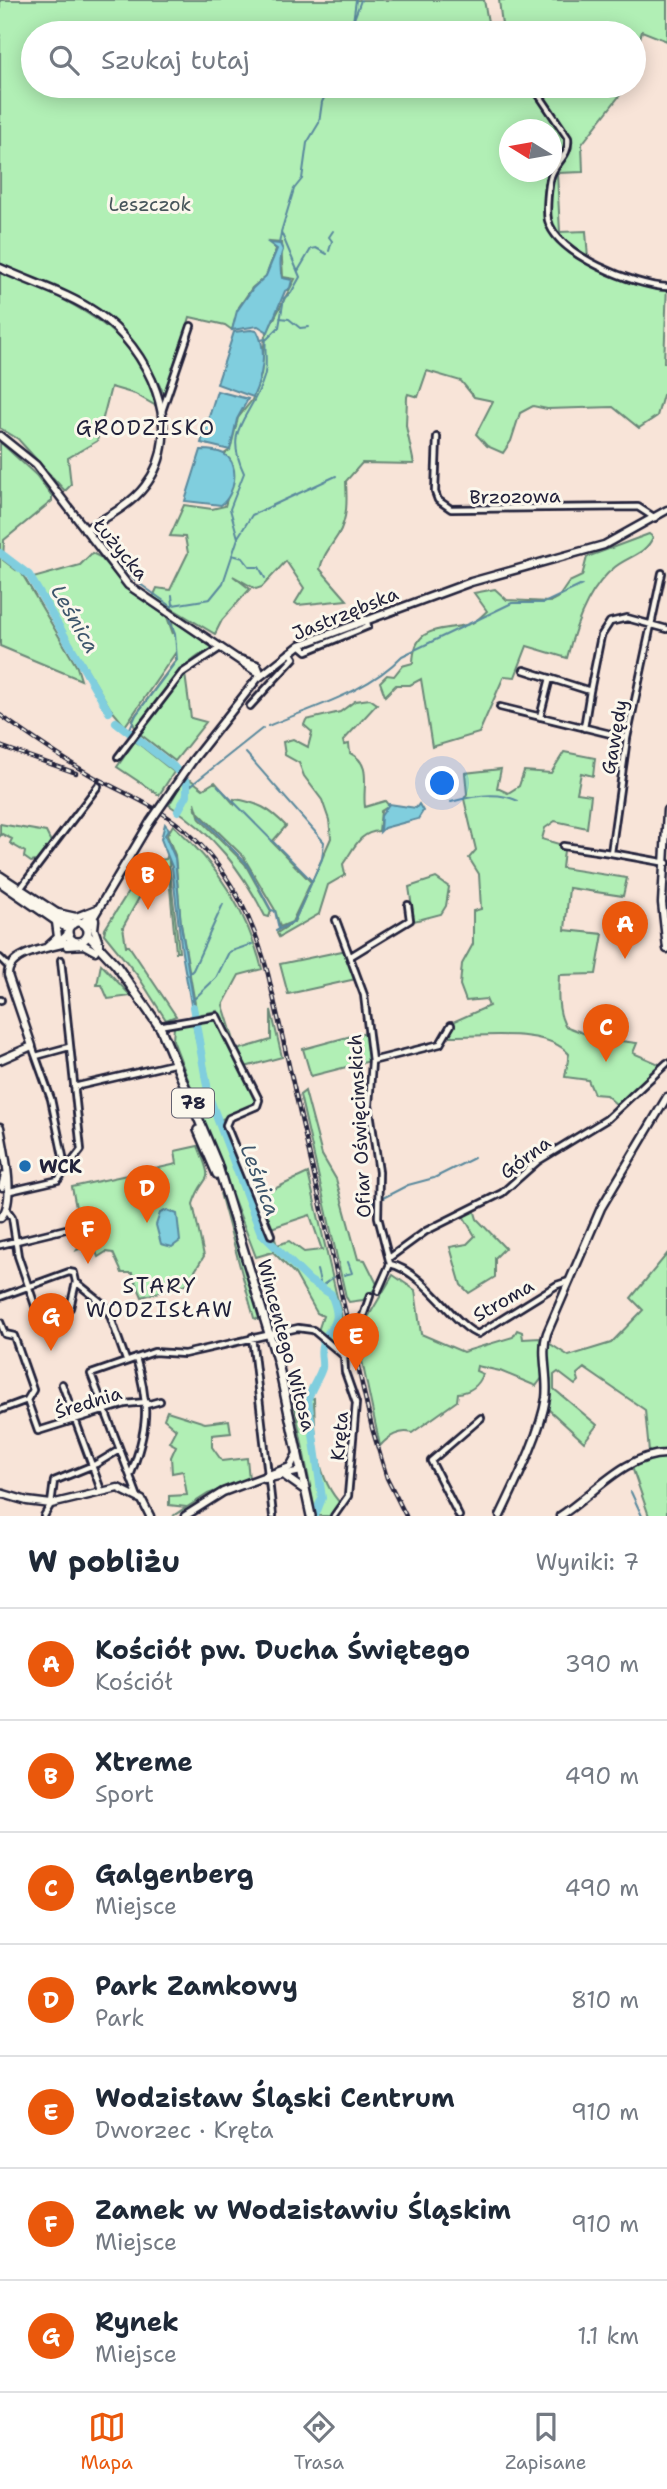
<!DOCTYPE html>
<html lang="pl">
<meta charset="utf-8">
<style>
body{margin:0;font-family:"Shantell Sans",sans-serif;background:#f2f2f3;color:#1f2937}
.compass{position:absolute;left:499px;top:119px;width:63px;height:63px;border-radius:50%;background:#fff;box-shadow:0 4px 18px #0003;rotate:281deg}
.you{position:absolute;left:443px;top:784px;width:24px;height:24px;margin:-18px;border:5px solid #fff;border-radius:50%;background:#1a73e8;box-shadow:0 0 0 10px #1a73e833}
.badge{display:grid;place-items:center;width:46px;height:46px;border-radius:50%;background:#ea580c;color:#fff;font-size:23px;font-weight:700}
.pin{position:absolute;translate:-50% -58px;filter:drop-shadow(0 2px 4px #0008)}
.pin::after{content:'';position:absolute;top:37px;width:24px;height:21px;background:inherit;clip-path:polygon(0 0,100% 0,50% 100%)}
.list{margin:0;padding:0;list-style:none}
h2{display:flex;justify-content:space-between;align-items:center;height:91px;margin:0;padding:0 28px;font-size:30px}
h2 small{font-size:23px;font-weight:400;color:#747a83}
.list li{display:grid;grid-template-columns:46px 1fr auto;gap:21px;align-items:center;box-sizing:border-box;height:112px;padding:0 28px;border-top:2px solid #e0e1e3}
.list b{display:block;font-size:26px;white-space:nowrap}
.list p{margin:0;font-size:23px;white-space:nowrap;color:#747a83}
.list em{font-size:23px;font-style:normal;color:#747a83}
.icon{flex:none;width:38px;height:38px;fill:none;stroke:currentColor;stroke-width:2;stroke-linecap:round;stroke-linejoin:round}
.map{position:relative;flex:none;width:667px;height:1516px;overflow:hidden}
.search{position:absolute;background:#fff;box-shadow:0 4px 18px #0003;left:21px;right:21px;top:21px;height:77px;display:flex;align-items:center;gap:18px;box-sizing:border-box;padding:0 24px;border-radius:38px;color:#747a83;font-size:26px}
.sheet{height:875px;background:#fff}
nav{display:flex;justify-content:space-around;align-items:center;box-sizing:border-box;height:98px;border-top:2px solid #e0e1e3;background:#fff;font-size:19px;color:#747a83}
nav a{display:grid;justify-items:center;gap:4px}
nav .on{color:#ea580c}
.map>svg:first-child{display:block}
</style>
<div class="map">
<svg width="667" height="1516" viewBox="0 0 667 1516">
<rect width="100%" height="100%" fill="#f8e4d8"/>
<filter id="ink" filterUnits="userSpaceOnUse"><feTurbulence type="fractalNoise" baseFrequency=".0143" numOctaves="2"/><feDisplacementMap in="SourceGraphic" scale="14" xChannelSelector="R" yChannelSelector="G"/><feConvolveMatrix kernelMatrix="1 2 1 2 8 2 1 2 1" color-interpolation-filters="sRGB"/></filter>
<g filter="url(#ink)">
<path fill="#b1efb5" stroke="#6a8878" stroke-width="2" fill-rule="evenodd" d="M0 0H484L490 33H33V86H627L582 144 583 172 557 173 560 232 586 231 588 259 648 283 667 284 664 363H667V393L663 395 657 416 639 428 613 407 547 409 533 406 520 413 511 441 503 453 487 446 476 434 493 401 474 397 461 381 427 371 418 397 408 394 407 397 406 426 414 464 362 463 346 481C347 500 348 518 338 535 330 548 323 555 320 569L347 600 298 605 295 603 304 588 286 561 262 587 256 589 233 576 250 589 222 620 215 634 153 597 157 588 170 590 188 553 185 537 170 536 184 505 212 509 225 506C231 482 240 477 224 454L230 450 238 418 252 400 261 375 265 336 295 279 283 277 281 243 269 242 276 249 266 276 252 288 239 307 232 330 225 325 190 317 166 397C150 369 136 338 109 317 78 293 36 280 0 265ZM510 130H552V172H510Z
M499 0H667V41L642 31 634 61V33H503Z
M0 270C67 301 140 327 158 407L135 394 111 387 97 441 68 458 71 485 65 491 18 439 0 428Z
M0 442 36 475 52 496V501L4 540 3 560 16 570 18 567 77 667 81 680 0 646Z
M649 534 653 537C646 554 629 556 615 567 588 588 575 626 567 658L527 646 515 677 504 676 479 733 432 747 421 679 410 685H396L385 696 380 682 387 675 394 676 402 666 413 663C414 623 442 632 469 624 477 622 481 616 487 611L474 593 495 589 507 600 550 602 558 598 569 582 582 576 587 557Z
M92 553 100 557 126 587 167 617 173 634 172 620 214 649C184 655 155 707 136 730L132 720 176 660V652L125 726 110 708 33 578 80 565Z
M185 674 191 718 206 722 175 761 140 734Z
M370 699 377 704 343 741 344 745 349 744 350 753C373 764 362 787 365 807L385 801 389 806 381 811 379 831C359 832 354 849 343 864L345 875 328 885 319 914 279 937 277 933 294 922 331 838 329 820 322 800 304 776 299 763 285 755 283 742 293 739 308 747 312 732 304 725 306 720 340 712 355 701Z
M135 741 174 772 159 795 117 767Z
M564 752 595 758 593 776 581 773 577 793 591 795 587 828 555 821 545 828 542 839 559 844 564 850 562 868 627 878 623 896 569 888 565 930 603 934 596 974 559 975C558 993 557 1010 565 1026L596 1038 637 1043 633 1053 664 1066 618 1106 606 1095 594 1094 588 1080 565 1077 569 1054C546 1027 483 1037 449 1036L455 1021 489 1006 486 999 466 1001 460 985 462 964 473 944V911L481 909 479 874 469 858 476 850 464 799 467 794 465 773 501 769 497 788 508 793 519 786 524 771 551 773Z
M191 780 203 789 215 782 234 804V799C257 802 270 809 286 826L272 842 311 882 292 922 280 927 275 910 243 856 196 810 195 802 200 819 245 864 271 911 269 917 265 916C242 870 213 833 169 805L183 781Z
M0 824 46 832 51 842 36 861 31 862 24 857 25 852 10 843 12 839 2 834 0 836Z
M173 825C218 865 247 911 262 969L239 975 223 1005 237 1050 271 1040V1010L282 1057 245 1067 217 1011 197 1015 181 924 175 855 167 835Z
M168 854 179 952H176L168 867 164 868 163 864 157 865 123 927 126 946H129L176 1016 166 1020 138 976 104 934 105 929 147 862 166 859Z
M436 878 449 887 446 906 441 914 414 921 409 887Z
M347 950 356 979 288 994 280 964Z
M101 964 131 996 108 999 102 985H97Z
M215 1018 256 1100 254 1105 222 1119 267 1233 270 1237 274 1236 277 1245 289 1241 304 1252 322 1250 310 1215 271 1228 257 1197 308 1173 350 1352 333 1345 318 1331 323 1316 317 1313 295 1274 273 1252 256 1257 173 1040 174 1027 193 1023 208 1101 259 1234 275 1249 263 1233 212 1099 198 1022Z
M366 1032 370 1061 311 1076 303 1049Z
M305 1091 322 1155 336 1179 358 1259 365 1260 378 1286 363 1300 349 1302 346 1297 300 1095Z
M198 1146C216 1190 204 1169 193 1204L204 1256 187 1284 142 1297 132 1273H122L113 1253 106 1252 98 1257 93 1244 77 1250 82 1243 99 1239 95 1211 77 1213 72 1187 177 1164 175 1151Z
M220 1193 262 1321 254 1318Z
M474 1209 477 1219 505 1248 495 1258V1277L469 1293 461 1285 450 1247 467 1244 475 1236 462 1214Z
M667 1254V1453L649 1452 645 1410 584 1368 577 1374 579 1381 575 1385 558 1372 554 1375V1389L597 1425 584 1442 547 1408 550 1388 547 1342 569 1356 611 1343 643 1310 631 1298Z
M393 1275 415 1290 421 1334 463 1352 513 1337 517 1330 522 1332 523 1339 540 1338 542 1378 536 1386 500 1371 477 1366 476 1371 483 1374C479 1386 469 1392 458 1393L457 1401 412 1433C400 1429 388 1437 380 1446L362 1361 368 1349 367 1319Z
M314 1398C315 1434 315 1478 342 1505L333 1516H316L294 1403Z
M167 1411 205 1423 229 1420 231 1433 212 1435V1447L222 1461 247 1458 249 1479 208 1494 173 1516 186 1507 169 1505V1496L187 1495 183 1471 172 1473 171 1457 176 1446 169 1442 176 1429 164 1419Z
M667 1457V1516H649L632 1467 652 1459Z"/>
<path fill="#80cede" stroke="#5a899d" stroke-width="2" d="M269 243 280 244 283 250C279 259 280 268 282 278L292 280 290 288 285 291 268 332 258 326 232 330 237 311 253 288 266 276 277 249Z
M251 330 257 331C268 351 262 377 253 397L217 384 234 332Z
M217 391 248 399 237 419 230 450 201 443Z
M201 450C207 450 218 451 224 454 241 464 235 495 221 505L185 501Z
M389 804 416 808 419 804 423 811 418 819 384 828 380 832 381 816Z
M165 824 169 829 165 835 175 858 181 925 196 1016H193L182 953 172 867 161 839Z
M167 1210 177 1214 180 1241 172 1247 161 1244 156 1225 160 1213Z"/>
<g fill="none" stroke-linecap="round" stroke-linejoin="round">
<path stroke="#5a899d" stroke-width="2" d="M353 22 361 0
M346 33 347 25 353 22 356 0
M279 244 281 233
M329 251 332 241 329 237 333 231
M298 271 311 249 316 248 327 254
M280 318 289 319 300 328 309 327
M267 339 279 327 284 298 291 293 300 277 281 232 294 189 302 179 307 143 319 123 322 102 330 86
M261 340 265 339
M94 533 133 579 171 606
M238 537 252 515 336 476
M232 555 243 558 250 567H259L265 578
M172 595 173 605
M170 610 173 605 210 599 223 583 238 538 230 509 244 473C222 427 252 418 264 377 268 365 264 351 266 339
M268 726C313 707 368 692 402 656L512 603H544L582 585
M128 733 136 715 177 660 175 634 169 619
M246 753 324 842 322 859 297 915 293 922 276 931
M218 786 311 880
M189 787 263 728
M451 802C471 796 499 791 518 801
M200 816 246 863 271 910 275 911 279 929
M188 975 193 970 223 904
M192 1001 216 978 229 952 252 944
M381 1199 408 1185 434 1178 474 1158
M370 1203 374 1202
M317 1270 322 1290
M344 1275 352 1273 348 1262
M324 1284 334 1277
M631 1492 642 1516"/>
<path stroke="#80cede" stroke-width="8" d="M0 553 29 575 109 712
M116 722 174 767 187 782V795L178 811
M193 1007 209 1097 261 1233 310 1281 331 1294C346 1330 327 1323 322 1346 320 1353 323 1361 322 1368 319 1378 311 1388 308 1399L322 1498 315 1516"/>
<defs>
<path id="street" d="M533 86 568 138C570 156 556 161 551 176 548 186 546 210 548 220 556 255 636 286 667 287
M162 411 191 326
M437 437 435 492 438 500 451 509 638 507 655 518
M662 573 627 738 611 853 667 863
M300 645 307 651 368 626 366 619
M524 670 590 691 601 636 610 622 627 618 667 629
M250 706 294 658 290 652
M500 707 627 738
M540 717 550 678
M584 728 590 691
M118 757 182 673 220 648
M563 846 611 853
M20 889 98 786
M336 920 364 995 372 1061 369 1105 379 1172 378 1217 390 1264 378 1291
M351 956 410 920 408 905
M0 958 8 966
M0 1000H1
M158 1026 217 1016 259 1100 257 1106 229 1118 226 1125 271 1235
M32 1046 51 1099 66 1171
M36 1056 69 1047
M372 1061 440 1044 451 1025
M74 1087 173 1064
M10 1191 58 1180 81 1150 61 960
M7 1210 12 1217 18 1256 40 1320
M0 1245 74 1227
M389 1258 426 1231 502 1193 538 1161 607 1119 667 1063
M390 1264C426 1272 457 1329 478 1334L557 1285 569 1281
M76 1282 107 1307 126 1360
M0 1297 69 1272 74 1273 76 1282 70 1308
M0 1322 5 1334
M5 1334 14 1336 33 1390 27 1400
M252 1337 268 1475
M136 1358C150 1405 148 1430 130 1476L138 1497
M62 1384 101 1490
M27 1400 38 1431 125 1404 146 1402
M146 1405 160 1401
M0 1410 27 1400
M130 1476 91 1374 154 1352 184 1354 298 1328 313 1330 344 1356 357 1354 366 1344 363 1316 370 1296
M269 1480 273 1516
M44 1516 51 1504 54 1481 96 1464 119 1450
M334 1516 348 1496 356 1403 345 1372 344 1356
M459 1516 431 1461 481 1418"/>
<path id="secondary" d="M0 268C32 283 68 293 97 313 148 347 188 431 145 486 131 505 105 518 85 530
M0 436 36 465 128 585 261 675
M239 659 257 665 261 675
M193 760 257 679 300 645 471 582 604 545 667 510
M667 810 662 903 667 949
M58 913 76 917 99 908
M95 920 94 929 100 946
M82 923 96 910
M87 928 150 822
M56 945 68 934
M67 946 84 945 95 951
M47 947 58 937 56 922
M0 1060 32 1046 8 975C8 951 55 947 74 941
M0 1127C4 1149 17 1204 0 1218
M2 1187 5 1175
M286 1477 303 1489
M265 1479 301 1471
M0 1493 27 1501 51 1504 118 1488 142 1500 150 1516
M185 1516 223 1492 290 1467 298 1452
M500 1516C516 1482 540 1435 546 1398 549 1376 540 1354 547 1333L601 1208 667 1097
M560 1516C592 1496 626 1453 667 1454"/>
<path id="primary" d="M0 876 73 924
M0 882 68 929
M68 932a10 10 0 1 1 20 0a10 10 0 1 1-20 0Z
M88 935 116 965 161 1029 217 1163 278 1363 311 1516
M198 1130 217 1174"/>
</defs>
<use href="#street" stroke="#22223b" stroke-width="10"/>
<use href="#secondary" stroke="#22223b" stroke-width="11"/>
<use href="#primary" stroke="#22223b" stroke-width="12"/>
<use href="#street" stroke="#fbf7ec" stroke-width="4.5"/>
<use href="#secondary" stroke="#fbf7ec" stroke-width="6"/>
<use href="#primary" stroke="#fbf7ec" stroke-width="7"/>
<defs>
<path id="rail" d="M0 715C31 737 61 758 94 777 118 790 143 800 165 815 220 851 252 913 268 974L372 1428 387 1478 406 1516
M0 746 76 773"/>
</defs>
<use href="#rail" stroke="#22223b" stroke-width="4.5"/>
<use href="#rail" stroke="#fbf7ec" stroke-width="2" stroke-dasharray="5" stroke-linecap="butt"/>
<defs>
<path id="secondary-bridge" d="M150 822 193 760"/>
</defs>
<use href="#secondary-bridge" stroke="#22223b" stroke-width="11" stroke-linecap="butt"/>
<use href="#secondary-bridge" stroke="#fbf7ec" stroke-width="6"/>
</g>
</g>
<circle fill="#1f6fb2" stroke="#fbf7ec" stroke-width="2.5" cx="25" cy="1166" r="7"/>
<g text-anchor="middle" stroke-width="6" stroke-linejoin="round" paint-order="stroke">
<rect fill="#fbf7ec" stroke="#636270" stroke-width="2" x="172" y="1088.5" width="42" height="29" rx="5"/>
<g font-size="18" font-weight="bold" fill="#22223b">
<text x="193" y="1109">78</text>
</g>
<g font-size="19" fill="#46555a" stroke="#fbf7ec">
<text x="150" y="211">Leszczok</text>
</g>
<g font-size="19" fill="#22223b" stroke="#fbf7ec">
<text transform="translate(515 496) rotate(-1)" y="7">Brzozowa</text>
<text transform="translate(121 549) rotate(50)" y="7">Łużycka</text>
<text transform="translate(345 613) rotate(-22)" y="7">Jastrzębska</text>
<text transform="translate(614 737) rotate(-80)" y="7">Gawędy</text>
<text transform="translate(359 1126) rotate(-93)" y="7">Ofiar Oświęcimskich</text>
<text transform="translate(525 1157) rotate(-37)" y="7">Górna</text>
<text transform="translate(503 1300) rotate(-30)" y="7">Stroma</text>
<text transform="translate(287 1345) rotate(75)" y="7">Wincentego Witosa</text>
<text transform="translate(88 1402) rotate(-17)" y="7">Średnia</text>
<text transform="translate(339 1436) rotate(-85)" y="7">Kręta</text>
</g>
<g font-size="19" font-weight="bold" fill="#22223b" stroke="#fbf7ec" text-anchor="start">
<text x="39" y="1173">WCK</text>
</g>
<g font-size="21" letter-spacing="2" fill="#22223b" stroke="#fbf7ec">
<text x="146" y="435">GRODZISKO</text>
<text x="160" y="1293">STARY<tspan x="160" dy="24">WODZISŁAW</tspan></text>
</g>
<g font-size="21" font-style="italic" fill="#3e566c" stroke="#fbf7ec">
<text transform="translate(75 619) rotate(60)" y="7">Leśnica</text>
<text transform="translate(260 1180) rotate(69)" y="7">Leśnica</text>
</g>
</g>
</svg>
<svg class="compass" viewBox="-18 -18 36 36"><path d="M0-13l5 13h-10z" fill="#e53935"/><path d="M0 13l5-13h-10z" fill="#747a83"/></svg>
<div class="you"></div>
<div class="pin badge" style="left:625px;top:959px">A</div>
<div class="pin badge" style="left:148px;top:910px">B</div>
<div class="pin badge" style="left:606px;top:1062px">C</div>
<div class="pin badge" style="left:147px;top:1223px">D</div>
<div class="pin badge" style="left:356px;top:1371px">E</div>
<div class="pin badge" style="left:88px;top:1264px">F</div>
<div class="pin badge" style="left:51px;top:1351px">G</div>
<div class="search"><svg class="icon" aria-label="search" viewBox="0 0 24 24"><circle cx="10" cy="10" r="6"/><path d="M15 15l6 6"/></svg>Szukaj tutaj</div>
</div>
<section class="sheet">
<h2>W pobliżu<small>Wyniki: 7</small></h2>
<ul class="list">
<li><span class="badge">A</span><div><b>Kościół pw. Ducha Świętego</b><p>Kościół</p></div><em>390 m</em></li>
<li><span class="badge">B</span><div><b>Xtreme</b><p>Sport</p></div><em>490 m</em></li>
<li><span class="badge">C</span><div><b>Galgenberg</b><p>Miejsce</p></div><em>490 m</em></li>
<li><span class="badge">D</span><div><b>Park Zamkowy</b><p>Park</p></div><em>810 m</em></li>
<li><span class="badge">E</span><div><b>Wodzisław Śląski Centrum</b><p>Dworzec · Kręta</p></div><em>910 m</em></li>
<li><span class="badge">F</span><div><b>Zamek w Wodzisławiu Śląskim</b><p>Miejsce</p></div><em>910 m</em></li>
<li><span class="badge">G</span><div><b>Rynek</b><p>Miejsce</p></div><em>1.1 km</em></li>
</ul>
</section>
<nav>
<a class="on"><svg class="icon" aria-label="map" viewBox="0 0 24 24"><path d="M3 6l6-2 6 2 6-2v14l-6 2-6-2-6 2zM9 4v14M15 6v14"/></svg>Mapa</a>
<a><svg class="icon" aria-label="directions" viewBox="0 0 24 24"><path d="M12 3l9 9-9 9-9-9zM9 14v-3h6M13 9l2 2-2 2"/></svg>Trasa</a>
<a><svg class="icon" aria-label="saved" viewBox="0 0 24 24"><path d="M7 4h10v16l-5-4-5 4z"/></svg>Zapisane</a>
</nav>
